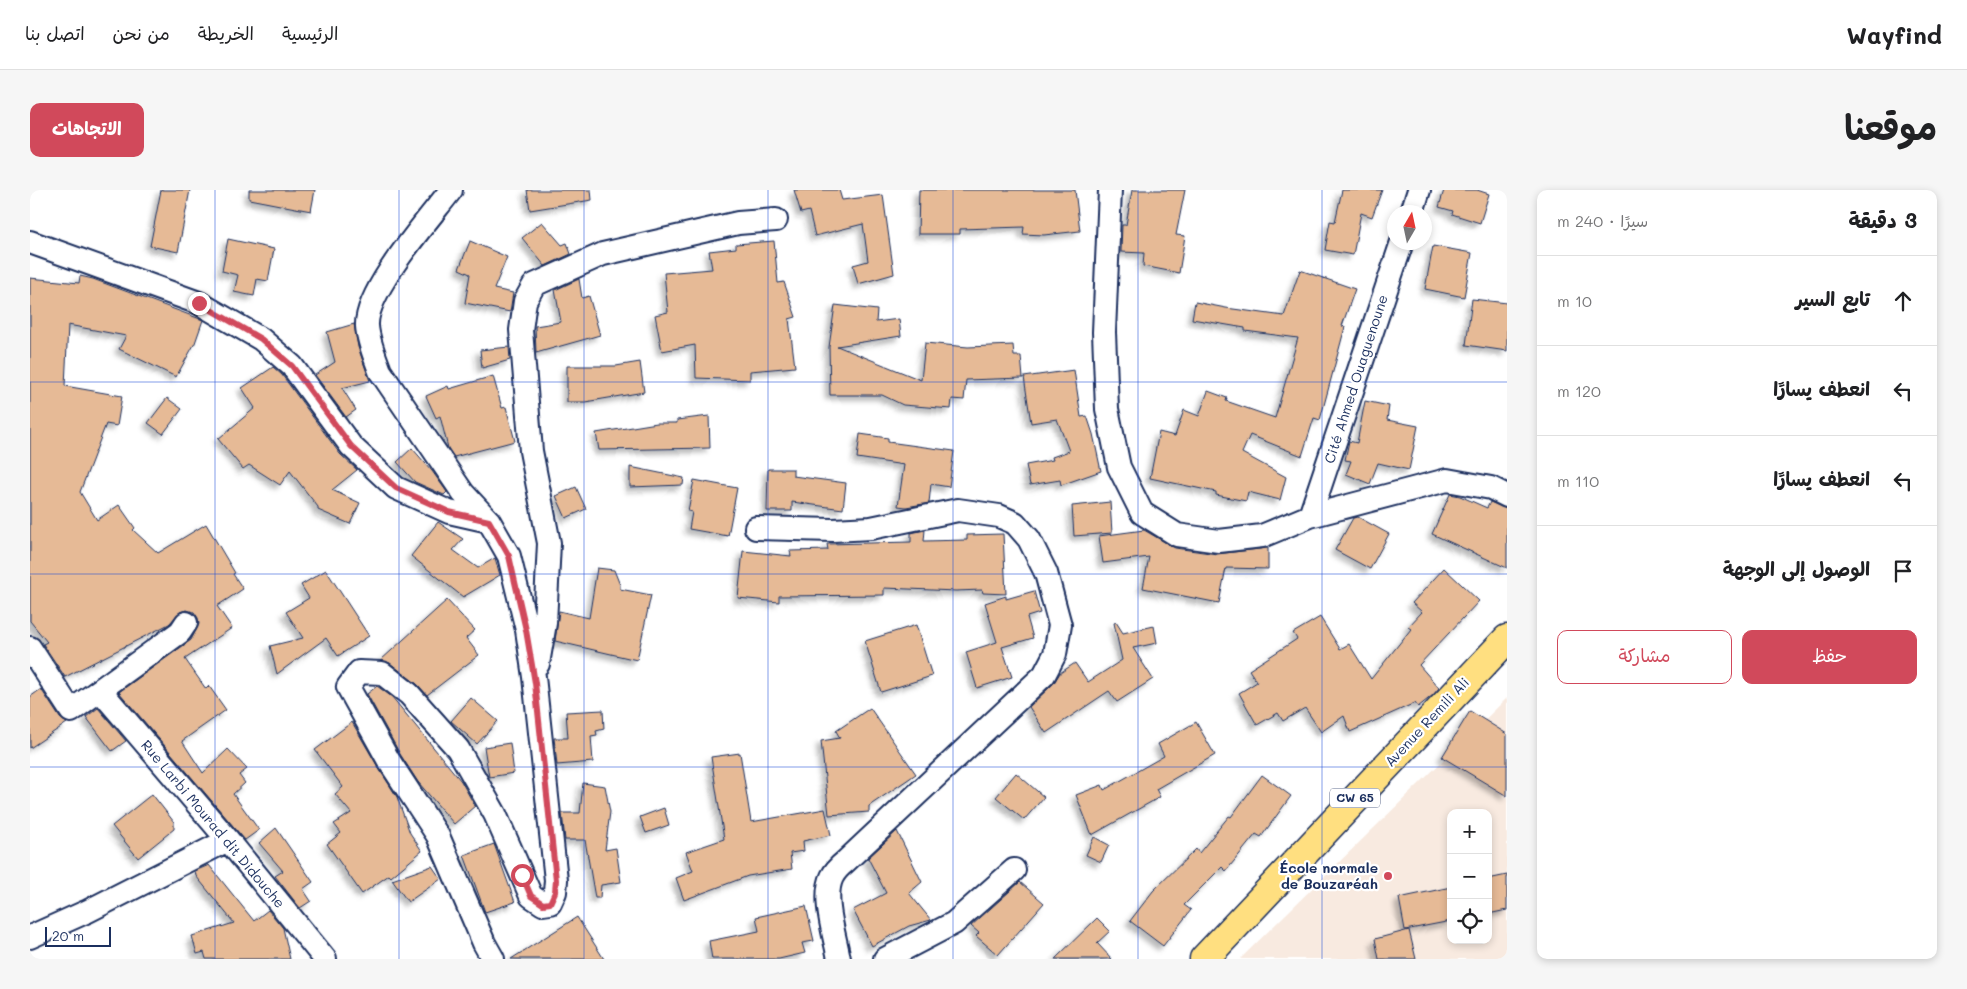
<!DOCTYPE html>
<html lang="ar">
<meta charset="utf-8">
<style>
body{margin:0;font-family:Mali,"Playpen Sans Arabic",sans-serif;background:#f6f6f6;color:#202124;direction:rtl}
.controls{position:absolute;right:15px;bottom:15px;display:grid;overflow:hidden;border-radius:10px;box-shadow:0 2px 8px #0003}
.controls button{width:45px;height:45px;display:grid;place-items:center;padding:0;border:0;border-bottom:1px solid #e0e0e0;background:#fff;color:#202124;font:25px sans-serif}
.compass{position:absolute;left:1357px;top:15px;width:45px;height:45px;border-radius:50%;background:#fff;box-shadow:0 2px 8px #0003;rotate:9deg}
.scale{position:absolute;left:15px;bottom:12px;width:66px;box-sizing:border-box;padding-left:5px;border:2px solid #1b2f5e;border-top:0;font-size:14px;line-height:18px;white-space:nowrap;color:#1b2f5e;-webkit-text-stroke:4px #fff;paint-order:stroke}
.stop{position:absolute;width:15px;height:15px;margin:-11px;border:4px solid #d1495b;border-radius:50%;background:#fff}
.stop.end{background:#d1495b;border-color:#fff;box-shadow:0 1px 5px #0008}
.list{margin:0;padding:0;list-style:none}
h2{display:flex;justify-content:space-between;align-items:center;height:65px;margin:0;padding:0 20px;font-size:21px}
h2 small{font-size:16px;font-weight:400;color:#757577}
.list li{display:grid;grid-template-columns:32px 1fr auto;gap:15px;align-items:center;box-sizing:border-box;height:90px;padding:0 20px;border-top:1px solid #e0e0e0}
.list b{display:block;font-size:19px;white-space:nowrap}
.list em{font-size:16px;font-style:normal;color:#757577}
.actions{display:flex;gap:10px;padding:15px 20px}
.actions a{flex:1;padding:11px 0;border:1px solid #d1495b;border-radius:10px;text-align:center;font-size:18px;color:#d1495b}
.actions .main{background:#d1495b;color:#fff}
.icon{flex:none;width:28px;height:28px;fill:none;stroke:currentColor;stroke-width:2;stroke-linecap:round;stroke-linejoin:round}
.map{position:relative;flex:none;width:1477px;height:769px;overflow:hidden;direction:ltr;border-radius:10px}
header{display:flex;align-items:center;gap:30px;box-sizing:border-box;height:70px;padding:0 25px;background:#fff;border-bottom:1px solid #e0e0e0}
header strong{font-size:24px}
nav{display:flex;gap:28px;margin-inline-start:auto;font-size:18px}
.intro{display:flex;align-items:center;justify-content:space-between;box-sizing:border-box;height:120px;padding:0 30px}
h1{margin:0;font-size:35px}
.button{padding:12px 22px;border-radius:10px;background:#d1495b;color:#fff;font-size:18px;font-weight:700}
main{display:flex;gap:30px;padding:0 30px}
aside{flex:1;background:#fff;border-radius:10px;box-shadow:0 2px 8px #0003}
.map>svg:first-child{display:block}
</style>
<header>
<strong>Wayfind</strong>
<nav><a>الرئيسية</a><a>الخريطة</a><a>من نحن</a><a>اتصل بنا</a></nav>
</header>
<div class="intro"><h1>موقعنا</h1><a class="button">الاتجاهات</a></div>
<main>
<aside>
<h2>3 دقيقة<small>سيرًا · 240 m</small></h2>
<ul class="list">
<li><svg class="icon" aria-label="ahead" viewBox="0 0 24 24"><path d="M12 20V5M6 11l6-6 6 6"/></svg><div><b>تابع السير</b></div><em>10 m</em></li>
<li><svg class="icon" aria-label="left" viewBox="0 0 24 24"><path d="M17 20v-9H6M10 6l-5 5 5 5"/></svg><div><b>انعطف يسارًا</b></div><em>120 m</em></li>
<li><svg class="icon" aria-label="left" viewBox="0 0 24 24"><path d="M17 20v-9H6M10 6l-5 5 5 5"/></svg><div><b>انعطف يسارًا</b></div><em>110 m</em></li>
<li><svg class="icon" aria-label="arrive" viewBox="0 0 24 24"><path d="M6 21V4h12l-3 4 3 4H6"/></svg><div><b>الوصول إلى الوجهة</b></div></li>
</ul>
<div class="actions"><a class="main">حفظ</a><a>مشاركة</a></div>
</aside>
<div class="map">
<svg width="1477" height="769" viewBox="0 0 1477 769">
<defs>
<filter id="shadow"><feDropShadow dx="-4.5" dy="4.5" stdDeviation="2.5" flood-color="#0004"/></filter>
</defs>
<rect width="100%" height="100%" fill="#fff"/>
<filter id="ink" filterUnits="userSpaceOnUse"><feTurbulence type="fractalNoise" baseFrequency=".02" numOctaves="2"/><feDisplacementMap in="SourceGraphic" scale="10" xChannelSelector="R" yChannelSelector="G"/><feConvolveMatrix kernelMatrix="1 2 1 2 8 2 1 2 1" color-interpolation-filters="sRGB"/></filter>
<g filter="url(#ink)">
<path fill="#f8eae0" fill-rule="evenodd" d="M1477 508V769H1210ZM1421 623H1458V750H1421Z"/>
<path fill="#e6ba96" stroke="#1b2f5e" filter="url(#shadow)" d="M131 0H160L148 62 120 56Z
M219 0H285L281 21 219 9Z
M497 0H561L562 10 500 20Z
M764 0H809L812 10 853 5 864 84 828 94 823 75 838 71 833 34 785 46 779 21 771 23Z
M889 0H1045L1050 41 1014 45 993 44 994 37 930 39V44H888Z
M1102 0H1155L1146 45 1155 46 1149 83 1113 76 1114 63 1091 62 1092 35H1096Z
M1312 0H1352L1342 27 1331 23 1323 65 1295 60 1300 31 1305 32Z
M1414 0H1447L1459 4 1450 33 1422 24 1423 21 1409 17Z
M512 32 532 55 537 53 541 64 515 76 492 48Z
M198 49 244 59 238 91 227 89 224 106 204 102 208 85 192 81Z
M440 51 477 67 464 99 483 103 480 122 435 113 440 84 429 79Z
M744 51 748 93 754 92 766 127 759 129 765 177 720 181V190L666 188 665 155 632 161 625 125 638 122 634 83 682 79 679 61 706 58V54Z
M1403 56 1442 63 1434 107 1395 99Z
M1270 80 1325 99 1312 136 1315 137 1290 230 1284 228 1272 266 1220 245 1212 263 1256 287 1250 310 1218 302 1216 311 1186 305V302L1120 288 1129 242 1145 246 1154 220 1169 226 1178 201 1197 208 1196 211 1245 228 1268 148 1215 141V138L1162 129 1165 112 1196 118 1254 126Z
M50 86 63 89 173 130 165 153 146 187 89 159 96 146 38 135 35 196 92 206 87 236 76 234 50 302 67 330 89 315 105 338 103 340 128 363 176 334 205 383 203 384 213 399 187 416 202 438 155 469 176 499 179 496 196 520 152 551 173 583 198 559 217 579 209 585 215 593 203 604 229 640 215 650 89 502 161 450 169 434 168 428 164 422 156 420 150 422 139 434 35 487 13 454 17 452 0 431V88L49 93Z
M549 89 552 108 559 106 570 145 506 163 505 136 531 132 525 100Z
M1442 109 1477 113V161L1436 155Z
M805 115 847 120 846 132 869 129 871 146 807 156 891 190 895 153 938 157 983 155 984 166H991L993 188 936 190 934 210 922 209 921 219 873 215 852 205H800L799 157Z
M324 134 328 157 340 191 312 198 326 220 316 227 285 185 305 172 297 142Z
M479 157 480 170 452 178 450 160Z
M610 172 614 202 555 212H537V176H586Z
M243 177 252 185 310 264 327 280 302 300 330 313 320 334 288 320V317L260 281 250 295 219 275 213 279 188 249 225 218 212 198Z
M1044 180 1051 227 1057 226 1063 244 1071 281 1031 295 1030 290 1000 295 996 275 1023 270 1022 267 1039 261 1027 229 1001 233 994 187Z
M463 186 472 218 476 217 485 251 424 267 418 258 410 226 406 228 396 206 418 196 419 199Z
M137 208 152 219 133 244 118 233Z
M1335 211 1359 216 1357 230 1388 236 1379 280 1348 273 1340 294 1316 284 1321 271 1315 270 1319 251 1327 253Z
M679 226 680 258 569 260 566 243 627 233H647V230Z
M830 244 858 248V252L924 261 919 297 901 294 899 313 876 317 868 316 874 275 827 268Z
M382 258 402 281 417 302 414 305 385 292 367 272Z
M600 277 654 288 653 295 600 297Z
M738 279H763V286L816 293 813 319 762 312V321H737Z
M664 290 707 298 698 346 659 339 662 322 658 321Z
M546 297 556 319 536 328 526 306Z
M1420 304 1430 306 1457 318 1460 312 1477 319V378L1402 344Z
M1080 312 1082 343 1044 346 1042 316Z
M1328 327 1359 344 1340 379 1305 360 1323 328Z
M408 332 433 349 423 360 448 378 465 368 470 385 433 407 381 366Z
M895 340 894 351 937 350V345L973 344 976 404 953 403 952 400 926 401 854 398V405L749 406V412L708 408 713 361 761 366 760 361 798 360 797 354 881 352V343Z
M1114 340 1145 358 1187 364 1238 358V379L1196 378 1189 413 1113 398 1119 367 1073 373 1069 346Z
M567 378 584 380 590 395V399L621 405 607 470 525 451 529 421 559 428Z
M1414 378 1449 411 1389 475 1409 498 1403 505 1388 517 1385 513 1320 542 1314 526 1291 542 1275 518 1253 531 1248 523 1227 535 1209 503 1227 492 1219 480 1267 449 1263 443 1290 427 1310 459 1319 454 1341 489 1381 439 1378 437 1392 422 1382 413Z
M296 380 339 446 308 466 296 448 247 484 240 456 273 448 256 422 279 408 271 395Z
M1004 401 1010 423 997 427 1003 448 972 457 982 487 947 498 936 462 967 452 955 413 976 406V409Z
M417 410 445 440 436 448 449 465 397 505 387 494 360 473 351 470Z
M1086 432 1093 443 1124 436 1127 453 1103 458 1123 489 1087 512 1079 501 1016 543 999 517 1023 494 1030 483 1045 473 1058 492 1092 470 1084 433Z
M886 435 902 486 851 502 835 451Z
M347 496 362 507 431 591 445 616 424 634 388 592 370 564 337 504Z
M11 499 30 528 37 533 0 558V507Z
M441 508 468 531 447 554 421 531Z
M68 518 96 551 82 561 56 527Z
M840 518 886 584 839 616V622L799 625 791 551 810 548 806 541Z
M573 520 574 539 566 541 567 545 561 546 563 572 527 575 524 548H538L536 522Z
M1440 521 1477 544V606L1412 567Z
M322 532 348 577 367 607 380 643 392 661 361 687 359 685 332 704 297 654 311 643 304 634 321 623 305 604 313 597 285 560Z
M1166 532 1185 565 1126 599 1130 607 1062 645 1046 605 1072 595 1074 600 1134 566 1128 554Z
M480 553 484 583 459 587 454 557Z
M710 563 721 632 795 619 801 645 773 651 774 661 760 663 762 679 718 686 654 710 646 688 663 681 656 662 694 649 681 567Z
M986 583 1014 607 994 630 966 607Z
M1232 585 1261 606 1231 647 1226 644 1196 681 1192 677 1154 715 1161 720 1133 756 1100 731 1123 701 1166 659 1169 663 1199 626 1201 627Z
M553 593 575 596 580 622 575 660 586 658 591 692 571 695 570 708H565L555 650H535L532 623H550Z
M122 604 144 632V639L108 668 82 636Z
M634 618 639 635 616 643 610 627Z
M246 638 283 692 273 699 281 711 270 718 245 686 253 681 229 653Z
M867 641 892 692 879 703 901 730 879 736 842 756 823 720 856 703 838 668Z
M1064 647 1079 655 1071 672 1056 665Z
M464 654 485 712 455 722 434 665Z
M179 675 224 731 238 720 253 738 260 769H176L174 762 167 764 162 746 204 733 166 686 165 681Z
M402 676 411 689 378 712 362 690Z
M1477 685V720L1458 724V689Z
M990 692 1014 713 968 765 946 746 949 743 941 736Z
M1421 697V731L1375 740 1369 708Z
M776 716 784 751 772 753 775 763 749 769H682L679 751 729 741 726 727Z
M547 727 574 769H481Z
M1067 728 1080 741 1067 753 1082 769H1025Z
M1379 740 1386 769H1349L1345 749Z"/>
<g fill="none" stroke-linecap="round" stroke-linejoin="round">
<defs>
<path id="street" d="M421 0C399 29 335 101 337 136 338 151 345 167 350 181L433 303 459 331 479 366 497 440 504 487 526 690 525 702 520 713 513 714 501 706 465 624 428 559 379 504 352 483 329 482 318 497 359 571 408 646 454 753 463 769
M1080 0 1074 142 1077 219 1089 277 1112 323 1147 345 1189 351 1232 346 1280 326 1417 290 1461 298 1477 306
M1382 22 1389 0
M0 52 169 113 231 149 262 176 321 256 366 298 419 322 459 331
M1280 326 1372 52
M726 338 803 340 841 338 928 320 969 326 985 333 999 349 1016 383 1030 435 1025 464 1014 485 815 672C810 676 805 681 802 687 792 708 805 746 809 769
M0 458 41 521 150 442 156 433
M508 474 515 433 519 353 501 261 491 140 495 111 504 95 573 64 708 33 746 30
M70 500 198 650 295 769
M0 747 58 721 198 650
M855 769 924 733 984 680"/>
<path id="primary" d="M1174 769 1477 449"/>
</defs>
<use href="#street" stroke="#1b2f5e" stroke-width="26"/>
<use href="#primary" stroke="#1b2f5e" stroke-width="31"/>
<use href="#street" stroke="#fff" stroke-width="22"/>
<use href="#primary" stroke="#ffdf80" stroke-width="28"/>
</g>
</g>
<g fill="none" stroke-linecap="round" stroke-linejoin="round" filter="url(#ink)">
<path stroke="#d1495b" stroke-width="6" d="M169 113 231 149 262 176 321 256 366 298 419 322 459 331 479 366 496 440 505 493 526 690 525 702 520 713 513 714 501 706 492 685"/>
</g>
<path fill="none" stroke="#1d4ed8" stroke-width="1" stroke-opacity="0.55" d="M185 0V769M369 0V769M554 0V769M738 0V769M923 0V769M1108 0V769M1292 0V769M0 192H1477M0 384H1477M0 577H1477"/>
<circle fill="#d1495b" stroke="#fff" stroke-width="2" cx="1358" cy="686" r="5"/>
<g text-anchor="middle" stroke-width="4.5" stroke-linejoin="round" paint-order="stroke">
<rect fill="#fff" stroke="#5f6d8e" stroke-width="1" x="1300" y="598.5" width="50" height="19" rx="4"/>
<g font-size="12" font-weight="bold" fill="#1b2f5e">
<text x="1325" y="612">CW 65</text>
</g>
<g font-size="14" fill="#1b2f5e" stroke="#fff">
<text transform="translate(1326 189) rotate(-72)" y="5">Cité Ahmed Ouaguenoune</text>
<text transform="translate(1397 532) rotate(-47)" y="5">Avenue Remili Ali</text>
<text transform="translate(183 634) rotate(50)" y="5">Rue Larbi Mourad dit Didouche</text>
</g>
<g font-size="14" font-weight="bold" fill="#1b2f5e" stroke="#fff" text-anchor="end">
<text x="1348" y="683">École normale<tspan x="1348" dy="16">de Bouzaréah</tspan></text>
</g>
</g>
</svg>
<div class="controls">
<button>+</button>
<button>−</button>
<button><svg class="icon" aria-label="locate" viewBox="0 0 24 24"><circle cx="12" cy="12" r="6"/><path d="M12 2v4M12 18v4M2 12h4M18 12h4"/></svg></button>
</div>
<svg class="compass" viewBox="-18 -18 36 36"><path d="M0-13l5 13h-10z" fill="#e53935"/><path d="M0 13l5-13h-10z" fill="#757577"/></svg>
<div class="scale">20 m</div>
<div class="stop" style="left:492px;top:685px"></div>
<div class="stop end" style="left:169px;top:113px"></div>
</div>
</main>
